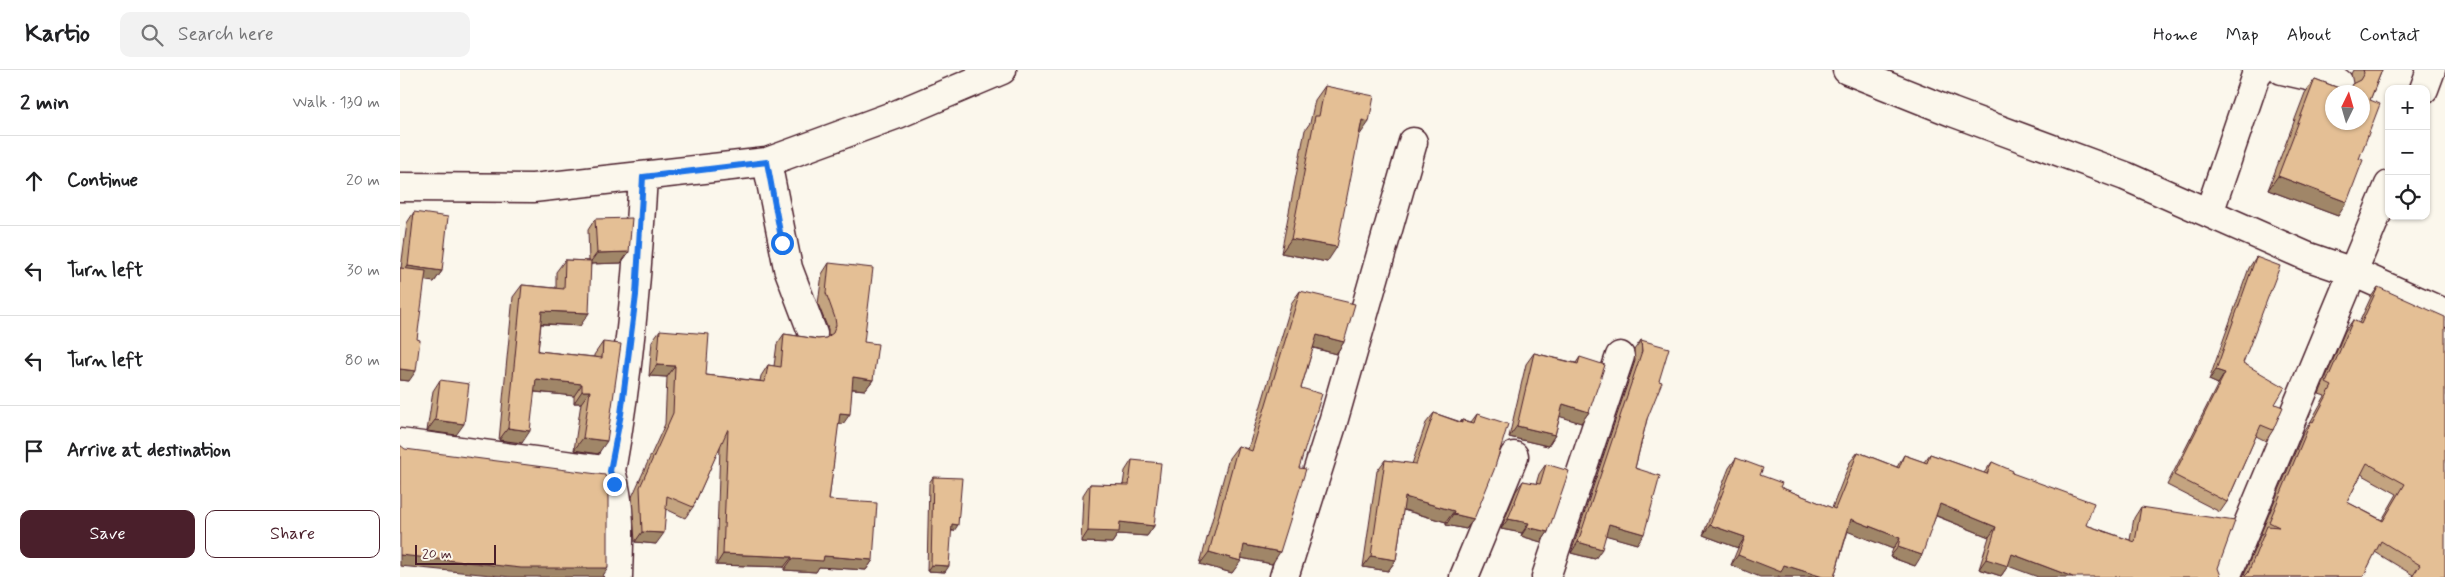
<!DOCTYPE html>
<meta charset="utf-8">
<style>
body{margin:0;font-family:Mynerve,sans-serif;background:#f2f2f2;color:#202124}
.controls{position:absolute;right:15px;top:15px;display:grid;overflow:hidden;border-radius:10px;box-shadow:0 1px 4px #0004}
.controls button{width:45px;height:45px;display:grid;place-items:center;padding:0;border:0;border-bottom:1px solid #e0e0e0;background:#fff;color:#202124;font:25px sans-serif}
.compass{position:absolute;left:1925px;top:15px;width:45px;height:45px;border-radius:50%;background:#fff;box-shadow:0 1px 4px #0004;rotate:5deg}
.scale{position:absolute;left:15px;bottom:12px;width:81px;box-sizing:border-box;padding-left:5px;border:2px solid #4a1f2b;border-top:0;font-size:14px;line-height:18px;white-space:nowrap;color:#4a1f2b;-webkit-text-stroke:4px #fbf7ec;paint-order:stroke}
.stop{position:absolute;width:15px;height:15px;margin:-11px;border:4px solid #1a73e8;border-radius:50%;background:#fff}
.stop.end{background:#1a73e8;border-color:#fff;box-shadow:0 1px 5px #0008}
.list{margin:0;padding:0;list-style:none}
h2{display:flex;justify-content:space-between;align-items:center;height:65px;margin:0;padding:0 20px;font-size:21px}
h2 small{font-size:16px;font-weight:400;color:#757577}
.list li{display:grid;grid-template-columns:32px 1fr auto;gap:15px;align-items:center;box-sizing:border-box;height:90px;padding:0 20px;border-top:1px solid #e0e0e0}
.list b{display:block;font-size:19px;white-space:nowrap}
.list em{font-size:16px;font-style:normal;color:#757577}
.actions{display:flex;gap:10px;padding:15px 20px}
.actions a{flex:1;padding:11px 0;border:1px solid #4a1f2b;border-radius:10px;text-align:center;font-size:18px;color:#4a1f2b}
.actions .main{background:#4a1f2b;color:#fff}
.icon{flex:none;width:28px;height:28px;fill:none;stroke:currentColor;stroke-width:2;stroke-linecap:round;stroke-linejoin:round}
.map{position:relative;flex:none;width:2045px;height:507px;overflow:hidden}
header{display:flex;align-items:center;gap:30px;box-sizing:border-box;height:70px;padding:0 25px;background:#fff;border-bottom:1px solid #e0e0e0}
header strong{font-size:24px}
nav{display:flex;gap:28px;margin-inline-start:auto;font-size:18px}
.search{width:350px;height:45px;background:#f2f2f2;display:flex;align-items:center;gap:12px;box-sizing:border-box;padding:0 18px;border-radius:10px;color:#757577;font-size:19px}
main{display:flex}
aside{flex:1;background:#fff}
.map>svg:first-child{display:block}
</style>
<header>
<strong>Kartio</strong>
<div class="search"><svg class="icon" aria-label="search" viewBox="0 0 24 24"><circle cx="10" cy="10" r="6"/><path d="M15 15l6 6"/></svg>Search here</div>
<nav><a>Home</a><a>Map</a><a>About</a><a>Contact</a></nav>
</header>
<main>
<aside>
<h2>2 min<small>Walk · 130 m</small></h2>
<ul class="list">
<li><svg class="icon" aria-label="ahead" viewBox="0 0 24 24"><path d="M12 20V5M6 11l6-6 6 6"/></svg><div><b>Continue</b></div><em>20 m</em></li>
<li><svg class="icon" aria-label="left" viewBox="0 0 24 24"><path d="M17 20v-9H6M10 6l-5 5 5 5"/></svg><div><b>Turn left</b></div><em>30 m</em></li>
<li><svg class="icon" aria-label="left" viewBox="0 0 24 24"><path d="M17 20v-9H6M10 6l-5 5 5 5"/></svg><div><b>Turn left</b></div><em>80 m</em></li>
<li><svg class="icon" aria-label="arrive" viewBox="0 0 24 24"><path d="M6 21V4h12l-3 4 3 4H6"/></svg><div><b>Arrive at destination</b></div></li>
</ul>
<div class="actions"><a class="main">Save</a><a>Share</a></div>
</aside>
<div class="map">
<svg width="2045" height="507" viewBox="0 0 2045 507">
<rect width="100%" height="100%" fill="#fbf7ec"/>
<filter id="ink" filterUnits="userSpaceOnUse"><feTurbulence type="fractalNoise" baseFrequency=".02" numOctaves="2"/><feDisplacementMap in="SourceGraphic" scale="10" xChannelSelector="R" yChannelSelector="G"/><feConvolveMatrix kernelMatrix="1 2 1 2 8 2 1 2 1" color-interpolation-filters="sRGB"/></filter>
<g filter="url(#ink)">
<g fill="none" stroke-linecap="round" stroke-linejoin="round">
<defs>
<path id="minor" d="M1447 0 1552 42 1725 106 1906 186 1953 202 2045 243
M1882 0 1939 13
M2024 19 2031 0
M367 92 388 198 413 264
M0 117 133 118 367 92 498 44 602 0
M1809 143 1856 5 1860 0
M0 373 211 401C222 439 219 469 218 507
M211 401C229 302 237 207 243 107
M884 507 933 352 1013 72
M1064 507 1114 386
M1146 507 1220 286
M1826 507 1989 115"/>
</defs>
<use href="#minor" stroke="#4a1f2b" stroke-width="31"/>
<use href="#minor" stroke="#fbf7ec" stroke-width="28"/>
</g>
<path fill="#c4a480" stroke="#4a1f2b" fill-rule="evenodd" d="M1953 0H1982L1970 30 1959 89 1938 146 1868 120 1905 23 1915 9 1947 21 1953 13 1951 4Z
M925 16 958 66 927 192 881 183 905 60 910 53 915 30Z
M14 142 42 201 34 212 24 210 9 311 0 310V198H1L7 153Z
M195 149 229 182 221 193 191 194 180 256 141 254 138 281 194 287V285L203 272 198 384 174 380 181 333H174V326L134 322 122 373 99 370 113 227 122 215 156 218V202L165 190 189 191 188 160Z
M1856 187 1843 293 1875 334 1873 360 1866 371 1856 366 1827 432 1820 442 1767 415 1818 314 1809 310 1849 198Z
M429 193 464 272 473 310 465 320 452 319 443 354H438L429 430 473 490 466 500 419 497 416 502 384 500V497L316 495 320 376 293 437 285 448 266 439 256 474 235 472 232 427 265 354 267 307 249 306 252 271 260 260 306 305 360 311 361 306 368 295 374 296 377 274 384 264 418 269 426 268 428 266V259L418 234 422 204Z
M1978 217 2045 507H2011L2013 505 1975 482 1963 507H1843L1860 466 1862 463H1861L1904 361 1911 351 1925 326 1919 324 1945 261 1953 250 1959 253 1971 227ZM1961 404 1997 424 1982 450 1947 432Z
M900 221 944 272 936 284 913 278 901 318 899 398 872 494 841 488 832 503 800 494 829 388 838 376 848 379 892 232Z
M1241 270 1247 349 1235 398 1237 474 1206 465 1195 489 1171 483 1235 291 1234 280Z
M1134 283 1176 293 1180 287 1189 342 1181 353 1160 346 1155 365 1148 376 1109 367 1126 294Z
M40 310 56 365 27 361 33 321Z
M1034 343 1061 352 1062 350 1071 352 1077 344 1074 449 1066 459 1046 455V452L1003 440 996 490 988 501 963 497 977 401 985 390 1012 394 1026 353Z
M1458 382 1497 397 1504 385 1524 392 1530 384 1584 403 1592 392 1612 403 1686 455 1730 470 1734 448 1741 437 1818 498 1608 496 1601 506 1579 499 1589 467 1536 446 1515 496 1490 487 1493 479 1448 461 1434 507H1381L1331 495 1338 478 1303 465 1329 398 1336 388 1360 405 1380 417 1432 438 1450 392Z
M732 390 754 456 747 466 718 464 712 473 681 472 683 425 690 414 723 415 725 401Z
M1146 394 1148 462 1141 472 1121 466 1122 463 1101 459 1116 421 1123 411 1136 414 1139 404Z
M533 407 554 461H551L545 502 527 501 529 413Z"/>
<path fill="#a08668" stroke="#4a1f2b" d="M962 50 969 52 959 66Z
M1878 106 1947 132 1938 146 1868 120Z
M891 169 937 177 927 192 881 183Z
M229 182 221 193 189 194 197 183Z
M8 196 42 201 34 212 0 207Z
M142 241 189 243 180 256 133 253Z
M917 265 944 272 936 284 908 276Z
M257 295 275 296 267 307 249 306Z
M0 299 16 301 9 311 0 310Z
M1816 300 1825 303 1818 314 1809 310Z
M453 307 473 310 465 320 446 318Z
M136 309 182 314 174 326 127 321Z
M182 321H190L181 333H174Z
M1163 334 1189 342 1181 353 1155 345Z
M440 343 450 344 443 354 432 353Z
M35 350 64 354 56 365 27 361Z
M1117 356 1155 365 1148 376 1109 367Z
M108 358 130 361 122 373 99 370Z
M183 368 207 371 198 384 174 380Z
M1005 427 1054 441 1046 452 997 438Z
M1540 434 1596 457 1589 467 1532 444Z
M1053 444 1074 449 1066 459 1046 455Z
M1108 449 1129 453 1122 463 1101 459Z
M1451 449 1500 468 1493 479 1444 460Z
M720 452 754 456 747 466 718 464 712 473 681 472 688 461Z
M552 454 558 455 554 461 548 460Z
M1209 454 1244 464 1237 474 1201 464Z
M1310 455 1345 467 1338 478 1303 465Z
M1127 457 1148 462 1141 472 1121 466Z
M242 462 264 463 256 474 235 472Z
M1178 472 1202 479 1195 489 1171 483Z
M844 475 880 482 872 494 836 487Z
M1498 477 1522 485 1515 496 1490 487Z
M809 482 841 491 832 503 800 494Z
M323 484 392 487 384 497 316 495Z
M1612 484 1673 507H1638L1608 496 1601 506 1579 499 1586 489Z
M0 485 208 498 202 507H111L0 496Z
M1338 485 1384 495 1423 507H1381L1378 506V507H1360L1331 495Z
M424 486 473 490 466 500 419 497 416 502 384 500 392 489Z
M971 486 996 490 988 501 963 497Z
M531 495 549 496 545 502 527 501Z"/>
<path fill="#e4bf95" stroke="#4a1f2b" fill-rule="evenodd" d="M1963 0H1982L1970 30 1980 34 1959 89 1963 90 1947 132 1878 106 1915 9 1949 22 1952 14 1960 10 1964 3ZM1932 22H1962V52H1932Z
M925 16 974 26 969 52 962 50 937 177 891 169 915 46H919Z
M14 142 48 147 42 201 8 196Z
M232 148 229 182 197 183 195 149Z
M1856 187 1880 196 1843 293 1885 317 1875 334 1883 337 1873 360 1861 355 1827 432 1774 405 1825 303 1816 300Z
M165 190 191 191 189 243 142 241 138 281 202 288 203 272 221 274 207 371 183 368 190 321H182V314L136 309 130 361 108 358 122 215 164 219Z
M429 193 473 198 464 272 478 274 473 310 453 307 450 344 440 343 429 430 477 433 473 490 424 486 423 491 392 489V487L323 484 328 359 293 437 267 426 264 463 242 462 240 417 273 343 275 296 257 295 260 260 309 264 306 305 365 312 368 295 381 297 384 264 418 269 426 268 433 263 436 255 435 248 426 223Z
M0 198 26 201 17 269 20 270 16 301 0 299Z
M1978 217 2045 247V507H2012L2020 495 1981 471 1963 507H1844L1848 503 1867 456 1879 457 1869 452 1911 351 1913 352 1932 316 1926 313 1953 250 1961 254ZM1967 393 2005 414 1983 451 1947 432Z
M900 221 955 234 944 272 917 265 901 318 922 324 899 398 906 399 880 482 844 475 841 491 809 482 838 376 852 381Z
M1241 270 1269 278 1259 311 1262 312 1247 349 1235 398 1260 406 1244 464 1209 454 1202 479 1178 472 1242 281Z
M1134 283 1178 294 1180 287 1205 295 1189 342 1163 334 1155 365 1117 356Z
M40 310 69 314 64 354 35 350Z
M1034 343 1062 353V350L1074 353 1077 344 1108 354 1094 400 1074 449 1053 444 1054 441 1005 427 996 490 971 486 985 390 1016 394Z
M0 375 5 379 205 405 208 418V498H121L0 485Z
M1458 382 1499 398 1504 385 1527 393 1530 384 1587 404 1592 392 1613 401 1612 403 1694 433 1686 455 1735 472 1741 437 1835 451 1818 498 1821 506 1822 507H1673L1612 484 1608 496 1586 489 1596 457 1540 434 1522 485 1498 477 1500 468 1451 449 1434 507H1423L1384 495 1381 502 1338 485 1345 467 1310 455 1336 388 1363 398 1360 405 1382 413 1380 417 1435 439Z
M732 390 761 393 754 456 720 452 719 462 688 461 690 414 729 415Z
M1146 394 1169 401 1148 462 1127 457 1129 453 1108 449 1123 411 1140 414Z
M533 407 562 408 558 455 552 454 549 496 531 495Z"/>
</g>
<g fill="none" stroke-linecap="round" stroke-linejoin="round" filter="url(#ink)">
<path stroke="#1a73e8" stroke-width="6" d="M214 414 210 401 221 344 236 225 243 107 367 92 382 173"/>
</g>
</svg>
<div class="controls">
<button>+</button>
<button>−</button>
<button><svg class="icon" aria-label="locate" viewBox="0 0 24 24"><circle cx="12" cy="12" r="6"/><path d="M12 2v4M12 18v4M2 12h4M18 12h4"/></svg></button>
</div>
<svg class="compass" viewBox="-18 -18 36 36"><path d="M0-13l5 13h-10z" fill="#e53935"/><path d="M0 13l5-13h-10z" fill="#757577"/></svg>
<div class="scale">20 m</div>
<div class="stop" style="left:382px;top:173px"></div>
<div class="stop end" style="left:214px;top:414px"></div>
</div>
</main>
